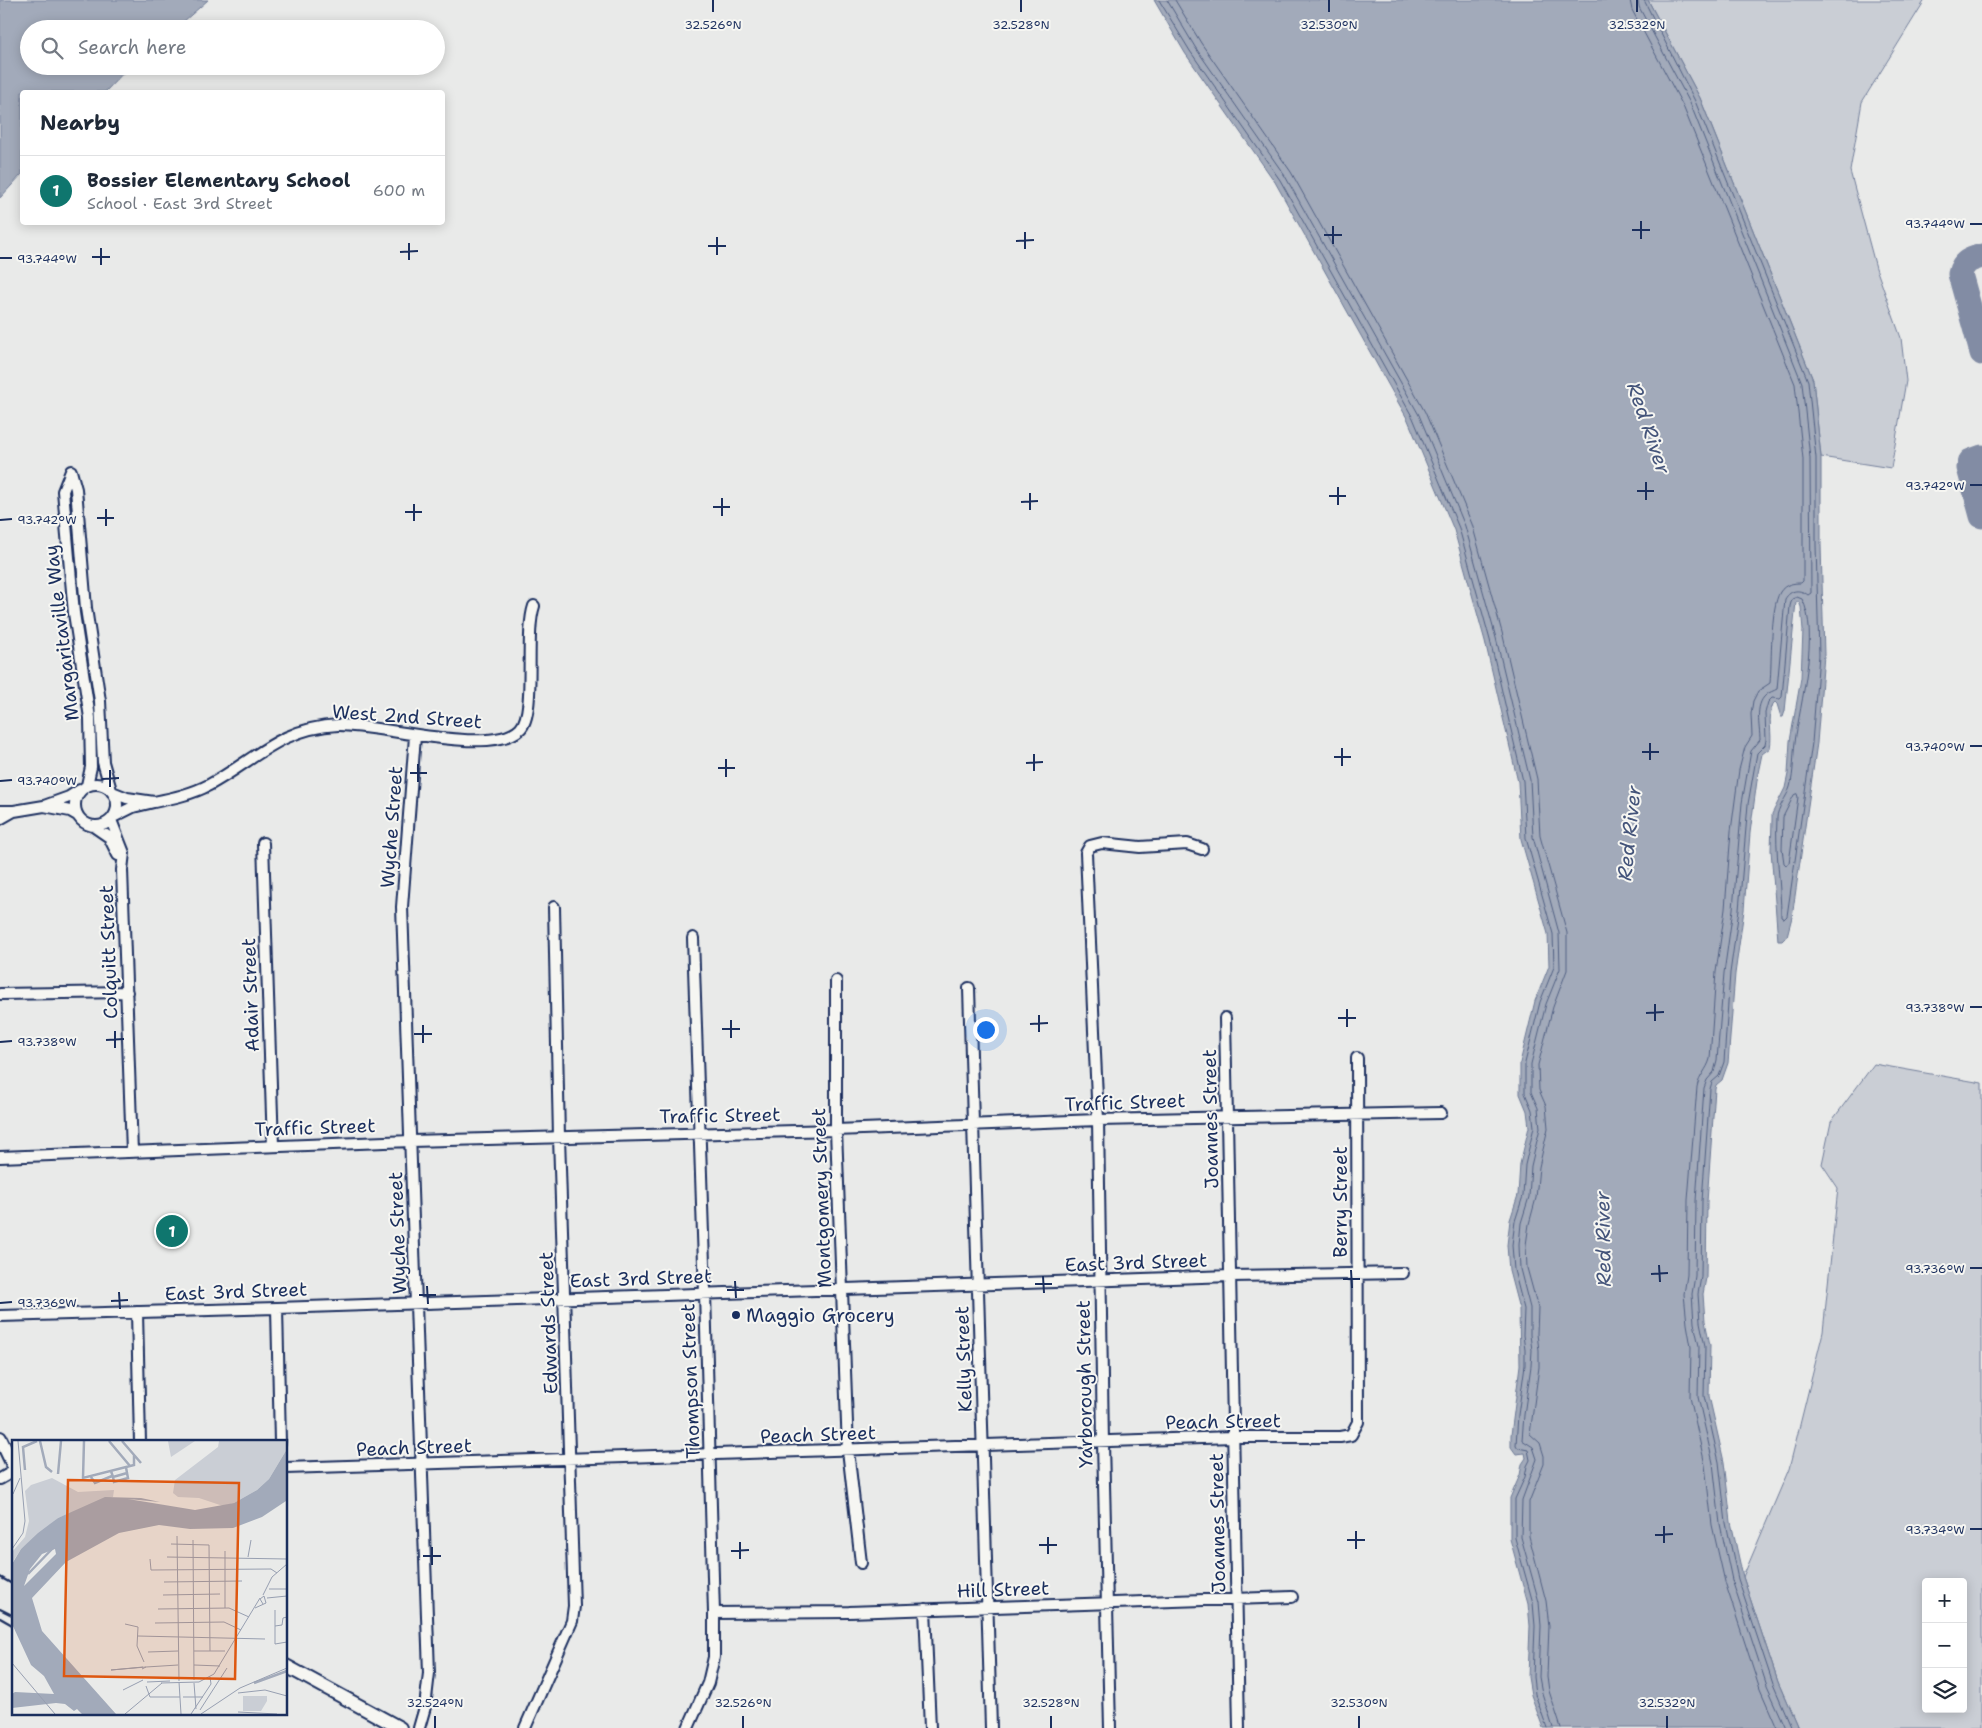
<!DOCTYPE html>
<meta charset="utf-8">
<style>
body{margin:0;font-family:"Shantell Sans",sans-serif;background:#f6f6f7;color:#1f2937}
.controls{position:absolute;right:15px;bottom:15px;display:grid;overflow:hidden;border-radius:5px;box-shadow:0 2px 12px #0003}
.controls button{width:45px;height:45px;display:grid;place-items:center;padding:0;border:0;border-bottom:1px solid #e0e1e3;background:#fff;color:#1f2937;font:25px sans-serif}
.you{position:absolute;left:985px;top:1029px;width:18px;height:18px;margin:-12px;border:4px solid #fff;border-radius:50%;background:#1a73e8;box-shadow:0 0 0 8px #1a73e833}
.badge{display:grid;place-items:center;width:32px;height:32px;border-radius:50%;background:#0f766e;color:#fff;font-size:16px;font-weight:700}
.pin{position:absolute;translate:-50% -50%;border:2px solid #fff;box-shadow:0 1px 5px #0006}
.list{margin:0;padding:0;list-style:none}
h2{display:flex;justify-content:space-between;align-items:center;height:65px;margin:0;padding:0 20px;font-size:21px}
h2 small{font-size:16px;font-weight:400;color:#747a83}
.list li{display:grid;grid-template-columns:32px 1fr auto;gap:15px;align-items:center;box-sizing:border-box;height:70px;padding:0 20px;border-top:1px solid #e0e1e3}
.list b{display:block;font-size:19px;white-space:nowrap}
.list p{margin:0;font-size:16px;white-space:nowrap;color:#747a83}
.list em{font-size:16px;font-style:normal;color:#747a83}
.icon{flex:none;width:28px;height:28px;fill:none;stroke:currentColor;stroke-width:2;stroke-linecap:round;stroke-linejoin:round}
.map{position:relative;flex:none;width:1982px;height:1728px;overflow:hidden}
.search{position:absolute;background:#fff;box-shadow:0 2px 12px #0003;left:20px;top:20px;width:425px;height:55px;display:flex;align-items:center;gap:12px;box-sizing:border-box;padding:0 18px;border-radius:28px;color:#747a83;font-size:19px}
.panel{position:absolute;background:#fff;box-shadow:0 2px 12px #0003;left:20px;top:90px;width:425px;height:135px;border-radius:5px}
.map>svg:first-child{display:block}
</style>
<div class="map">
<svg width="1982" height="1728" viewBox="0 0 1982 1728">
<rect width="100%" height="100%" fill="#e9eae9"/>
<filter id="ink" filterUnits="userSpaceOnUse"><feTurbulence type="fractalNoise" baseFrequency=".02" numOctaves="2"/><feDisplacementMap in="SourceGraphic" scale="10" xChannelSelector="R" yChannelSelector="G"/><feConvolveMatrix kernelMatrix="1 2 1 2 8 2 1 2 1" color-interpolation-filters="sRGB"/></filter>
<g filter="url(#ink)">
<path fill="#caced5" stroke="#727e9a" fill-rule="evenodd" d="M1648 0H1925L1862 102 1850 171 1876 268 1901 338 1906 381 1891 468 1821 457 1813 380 1700 98Z
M1874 1064 1982 1083V1728H1798L1778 1682 1743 1577 1789 1469 1823 1332 1838 1188 1822 1164 1831 1122ZM1926 1582H1963V1709H1926Z"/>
<path fill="#a2aaba" stroke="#6c7995" d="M0 0H208L175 29H29V66H130L105 92H22V174L0 198Z
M1154 0H1648L1700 98 1813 380 1821 457V545L1824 655 1817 743 1792 917 1787 936 1782 941H1778L1771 850 1772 820V814L1785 788 1788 774 1790 741 1801 678 1803 630 1801 607 1799 602H1796L1785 711 1783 717H1781L1777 704 1775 702 1773 704C1767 718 1773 734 1770 748L1762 754 1758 773 1750 833 1744 910 1735 974 1728 1063 1722 1080 1716 1085 1715 1089 1707 1202 1706 1278 1703 1294 1705 1321 1710 1345 1709 1396 1724 1462 1731 1522 1743 1577 1778 1682 1798 1728H1543L1531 1695 1528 1677 1530 1626 1528 1604 1510 1539V1498L1520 1475 1522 1464 1526 1458 1525 1453 1516 1454 1511 1447V1435L1520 1365 1519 1309 1509 1271 1507 1245 1510 1220 1518 1195 1520 1164 1529 1127 1527 1111 1520 1094V1063L1535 1001 1549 966 1548 934 1521 839 1518 782 1485 641 1454 530 1408 420 1275 182 1185 53Z"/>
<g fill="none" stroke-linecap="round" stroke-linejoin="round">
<path stroke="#516083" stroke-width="1" d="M1159 0 1190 51 1280 180 1413 418 1459 528 1490 640 1523 781 1526 838 1553 934 1554 967 1540 1002 1525 1063V1093L1532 1110 1534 1127 1525 1165 1523 1196 1515 1221 1512 1245 1514 1270 1524 1309 1523 1335 1525 1350V1365L1518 1415 1516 1445 1518 1448 1528 1450 1530 1460 1527 1466 1525 1477 1515 1499V1538L1533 1603 1535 1626 1533 1677 1535 1694 1547 1728
M1167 0 1195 47 1285 176 1419 415 1465 526 1496 638 1530 780 1533 837 1559 933 1560 969 1546 1004 1531 1064V1092L1538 1108 1540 1128 1531 1166 1529 1197 1521 1223 1519 1245 1520 1269 1530 1308V1335L1532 1350 1531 1366 1524 1415 1522 1440 1533 1447 1537 1459 1522 1500 1521 1537 1539 1602 1541 1626 1539 1677 1542 1693 1553 1728
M1175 0 1201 43 1291 172 1425 412 1472 524 1503 636 1537 779 1540 836 1567 933V970L1553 1007 1538 1065 1539 1090 1546 1106 1548 1128 1539 1167 1536 1198 1529 1224 1526 1245 1527 1268 1538 1308 1537 1334 1539 1350V1367L1530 1434 1540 1443 1544 1456V1464L1529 1502V1536L1546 1601 1549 1626 1547 1676 1549 1691 1561 1728
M1630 0 1632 10 1683 106 1795 384 1803 459V581L1801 583C1793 583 1785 584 1780 592 1770 608 1772 662 1770 683L1758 691 1753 701 1751 714 1752 736 1745 747 1739 770 1731 831 1725 909 1716 972 1710 1059C1707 1070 1699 1076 1697 1087L1688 1200 1687 1275 1684 1294 1687 1324 1691 1347 1690 1397 1705 1465 1712 1525 1725 1582 1760 1689 1777 1728
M1638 0 1639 7 1690 103 1802 383 1810 458 1811 593 1808 595C1800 589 1791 589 1785 599L1777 689C1774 691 1769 692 1766 695 1754 705 1760 727 1760 740L1751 751 1742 803 1733 909 1724 973 1717 1060 1714 1072 1707 1080 1704 1088 1696 1201 1695 1276 1692 1294 1694 1323 1699 1346 1698 1397 1713 1463 1720 1524 1732 1580 1767 1686 1786 1728
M1644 0 1695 101 1808 381 1816 458V545L1819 655 1812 743 1787 916 1784 919 1781 917C1781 884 1775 851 1777 818 1777 808 1787 797 1790 787 1794 772 1793 757 1795 742 1800 704 1820 633 1802 599L1797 597 1792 599 1790 606 1782 697 1780 699 1772 698 1768 702 1765 713 1766 740 1765 745 1757 753 1748 804 1739 910 1730 973 1724 1062 1719 1076 1712 1082 1710 1089 1702 1201 1701 1277 1698 1294 1700 1322 1705 1346 1704 1396 1719 1462 1726 1523 1738 1579 1773 1684 1792 1728
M1797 794 1798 797 1789 863 1786 865 1784 863 1782 849 1783 817 1794 795Z"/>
<path stroke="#828ca4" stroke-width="25" d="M1982 256C1971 259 1963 261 1960 274L1982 353
M1982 457 1971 461 1969 468 1982 516"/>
<defs>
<path id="minor" d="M415 736 402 907 429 1673 425 1707 419 1728
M75 805a21 21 0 1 1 42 0a21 21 0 1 1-42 0Z
M87 785 91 767 90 718 74 613 63 491 71 471 76 489 86 608 100 701 103 762 111 790
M112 792 127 798 154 802 133 807 113 817
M154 802C173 798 192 794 209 785 255 760 280 728 338 725 378 724 491 757 520 729 537 713 524 635 534 606
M0 811H14L0 819
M14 811 44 806
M77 815 70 811 44 806 69 797 80 790
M111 820 124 853 122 870 132 1152
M93 826 109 837 118 855
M263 843 273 1146
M836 981V1130L848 1450 861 1563
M969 988 991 1728
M0 994 127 992
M1225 1018 1239 1728
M0 1157 411 1141 836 1130 1098 1120 1441 1113
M277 1308 280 1442
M137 1312 140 1442
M0 1316 277 1308 1231 1276 1403 1273
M286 1468 1233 1437H1340L1351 1435 1358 1422 1357 1058
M0 1479 14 1471
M925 1609 930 1728
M714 1613 849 1612 1292 1597
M525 1728 572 1621 574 1606 559 1137 554 907
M688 1728 708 1683 714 1657V1613L705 1293 693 938
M1110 1728 1103 1443 1098 1120 1086 853 1090 846 1102 843 1140 847 1187 844 1202 849"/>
<path id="major" d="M0 1438 14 1467
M286 1666 400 1728"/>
</defs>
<use href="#minor" stroke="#1b2f5e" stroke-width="14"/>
<use href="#major" stroke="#1b2f5e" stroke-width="16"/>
<use href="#minor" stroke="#f6f6f2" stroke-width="10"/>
<use href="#major" stroke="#f6f6f2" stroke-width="12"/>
<path stroke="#1b2f5e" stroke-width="2.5" d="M0 1577 14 1585
M0 1609 14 1616
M0 1618 14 1626"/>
</g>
</g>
<path fill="none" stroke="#1b2f5e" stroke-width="2" d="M713 0V12M1021 0V12M1329 0V12M1637 0V12M1641 221V239M1970 224H1982M1333 226V244M1632 230H1650M1025 232V249M1324 235H1342M717 237V255M1016 241 1034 240M409 243V260M708 246H726M101 248V265M400 252 418 251M92 257H110M0 258H12M1646 482V500M1970 485H1982M1338 487V505M1637 491H1654M1030 493V510M1329 496H1346M722 498V516M1021 502 1038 501M414 504V521M713 507H730M106 509V526M405 512H422M97 518H114M0 520 12 519M1650 743V760M1970 746H1982M1342 748V766M1642 752H1659M1034 754V771M1334 757H1351M726 759V777M1026 763 1043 762M418 764V782M718 768H735M110 770V787M410 773H427M102 779 119 778M0 781 12 780M1655 1004V1021M1970 1007H1982M1347 1009V1027M1646 1013 1664 1012M1039 1015V1032M1338 1018H1356M731 1020V1038M1030 1024 1048 1023M423 1025V1043M722 1029H740M115 1031V1048M414 1034H432M106 1040 124 1039M0 1042 12 1041M1659 1265 1660 1282M1970 1268H1982M1351 1270 1352 1288M1651 1274 1668 1273M1043 1276 1044 1293M1343 1279H1360M735 1281 736 1298M1035 1284H1052M427 1286 428 1304M727 1290H744M119 1292 120 1309M419 1295H436M111 1301 128 1300M0 1303 12 1302M1664 1526V1543M1970 1529H1982M1356 1531V1549M1655 1535 1673 1534M1048 1537V1554M1347 1540H1365M740 1542V1559M1039 1545H1057M432 1547V1565M731 1551 749 1550M423 1556H441M435 1716V1728M743 1716V1728M1051 1716V1728M1359 1716V1728M1667 1716V1728"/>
<circle fill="#1b2f5e" stroke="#f6f6f2" stroke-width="2" cx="736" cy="1315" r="5"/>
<g text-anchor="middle" stroke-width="4" stroke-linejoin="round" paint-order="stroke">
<g font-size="19" fill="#1b2f5e" stroke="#f6f6f2">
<text transform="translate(61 633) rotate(-97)" y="7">Margaritaville Way</text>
<text transform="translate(407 716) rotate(4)" y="7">West 2nd Street</text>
<text transform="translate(391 827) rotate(-86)" y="7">Wyche Street</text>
<text transform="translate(108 952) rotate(-92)" y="7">Colquitt Street</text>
<text transform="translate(250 995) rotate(-92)" y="7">Adair Street</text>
<text transform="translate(1125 1102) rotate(-2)" y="7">Traffic Street</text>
<text transform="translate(720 1115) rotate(-1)" y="7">Traffic Street</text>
<text transform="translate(1210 1119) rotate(-91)" y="7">Joannes Street</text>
<text transform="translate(315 1127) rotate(-2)" y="7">Traffic Street</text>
<text transform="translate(821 1198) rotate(-92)" y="7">Montgomery Street</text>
<text transform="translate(1340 1202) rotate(-90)" y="7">Berry Street</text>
<text transform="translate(397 1233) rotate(-92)" y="7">Wyche Street</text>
<text transform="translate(1136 1262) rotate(-2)" y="7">East 3rd Street</text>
<text transform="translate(641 1278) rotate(-2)" y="7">East 3rd Street</text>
<text transform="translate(236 1291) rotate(-2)" y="7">East 3rd Street</text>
<text transform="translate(548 1323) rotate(-92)" y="7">Edwards Street</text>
<text transform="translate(963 1359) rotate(-92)" y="7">Kelly Street</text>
<text transform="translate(690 1381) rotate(-92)" y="7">Thompson Street</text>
<text transform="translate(1084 1384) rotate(-91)" y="7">Yarborough Street</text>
<text transform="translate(1223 1421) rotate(-1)" y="7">Peach Street</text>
<text transform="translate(818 1434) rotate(-2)" y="7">Peach Street</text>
<text transform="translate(414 1447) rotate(-2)" y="7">Peach Street</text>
<text transform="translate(1217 1523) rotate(-91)" y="7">Joannes Street</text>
<text transform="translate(1003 1589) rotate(-2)" y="7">Hill Street</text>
</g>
<g font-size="19" fill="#1b2f5e" stroke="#f6f6f2" text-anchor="start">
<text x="746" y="1322">Maggio Grocery</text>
</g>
<g font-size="20" font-style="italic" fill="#44547a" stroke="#f6f6f2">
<text transform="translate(1649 428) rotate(71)" y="7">Red River</text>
<text transform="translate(1629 833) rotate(-84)" y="7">Red River</text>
<text transform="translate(1603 1239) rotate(-91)" y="7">Red River</text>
</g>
</g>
<g transform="translate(12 1440)">
<rect width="275" height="275" fill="#e9eae9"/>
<path d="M156 1H183L159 17ZM207 1H275V9L257 39 245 50 222 63 211 66 187 58 166 57 161 53 163 40 206 7ZM40 38 66 52 102 50 101 57 46 78 9 109 0 123V112L13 97 17 81 13 51 19 45ZM231 256H255V261L249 271H231Z" fill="#caced5"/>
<path d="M275 9 274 61 250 77 221 88 178 89 147 85 107 93 54 122 20 158 30 191 104 274H70L65 269 62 271 53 264 44 263 0 268V254L3 252 42 254 32 236 19 225 0 184V124L9 109 26 93 46 78 93 57 129 58 148 62 116 59 183 70 222 63 245 50 257 39ZM43 109 44 114 12 146 18 129 30 114Z" fill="#a2aaba" fill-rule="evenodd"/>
<path fill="none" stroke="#a2aaba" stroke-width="2.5" d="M28 1 34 27 40 32M72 1 71 38 122 25V15M97 1 118 26M110 1 129 23M13 30 11 7 25 1M99 31 101 37 115 33 114 27M46 34 49 1M79 37 83 43 100 36M101 37 102 42 116 38 115 33M16 134 41 108M242 243 275 231"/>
<path fill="none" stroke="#979fb1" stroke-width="1" d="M1 54 8 38M165 96 167 241M181 100 182 240M159 104 197 105 198 211M0 109 11 93 13 81 6 1M213 111V168M155 117 275 119M236 117 239 100M138 119 139 130 259 129 265 133M152 142 230 141M257 149H275M151 155 208 154M251 155 260 137 275 124M255 158 275 156M243 168 254 163 252 156 248 159 251 164M146 169 217 168 237 177M263 170V204L275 202M143 183 212 182 229 190M113 184 126 187 125 206 132 222M263 186 270 185 271 178 275 177M126 196 253 199M182 211H213M136 212 166 211M0 223 43 274M182 225 208 226M134 227 166 225M130 229 134 227 99 230 131 227M135 242 158 241M167 242 169 274M149 243 187 242 202 234 248 158M182 243 184 269M134 246 138 257H168M111 250 131 240M226 253 253 250 275 256M171 257H191M188 270 215 228M226 272 265 274M113 274 150 243M179 274 199 244 198 237M189 274 228 248 275 228"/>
<path fill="#de5710" fill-opacity="0.15" stroke="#de5710" stroke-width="2.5" d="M56 40 227 43 223 239 52 236Z"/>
<rect width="275" height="275" fill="none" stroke="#1b2f5e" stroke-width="2.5"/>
</g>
<g font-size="12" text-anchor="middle" fill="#1b2f5e" stroke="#f6f6f2" stroke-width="4" stroke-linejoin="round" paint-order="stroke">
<text x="713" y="29">32.526°N</text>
<text x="1021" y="29">32.528°N</text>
<text x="1329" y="29">32.530°N</text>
<text x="1637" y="29">32.532°N</text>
<text x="1935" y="228">93.744°W</text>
<text x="47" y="263">93.744°W</text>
<text x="1935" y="490">93.742°W</text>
<text x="47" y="524">93.742°W</text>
<text x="1935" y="751">93.740°W</text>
<text x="47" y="785">93.740°W</text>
<text x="1935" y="1012">93.738°W</text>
<text x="47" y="1046">93.738°W</text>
<text x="1935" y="1273">93.736°W</text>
<text x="47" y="1307">93.736°W</text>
<text x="1935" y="1534">93.734°W</text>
<text x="435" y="1707">32.524°N</text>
<text x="743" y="1707">32.526°N</text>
<text x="1051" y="1707">32.528°N</text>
<text x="1359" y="1707">32.530°N</text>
<text x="1667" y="1707">32.532°N</text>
</g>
</svg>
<div class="controls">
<button>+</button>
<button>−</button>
<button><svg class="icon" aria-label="layers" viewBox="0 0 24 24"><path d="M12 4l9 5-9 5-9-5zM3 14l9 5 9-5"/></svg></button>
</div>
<div class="you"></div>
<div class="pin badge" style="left:172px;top:1231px">1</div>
<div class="search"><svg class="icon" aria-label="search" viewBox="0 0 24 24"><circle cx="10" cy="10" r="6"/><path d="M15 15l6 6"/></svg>Search here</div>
<section class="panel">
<h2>Nearby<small></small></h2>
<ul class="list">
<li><span class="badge">1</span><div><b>Bossier Elementary School</b><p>School · East 3rd Street</p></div><em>600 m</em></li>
</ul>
</section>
</div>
